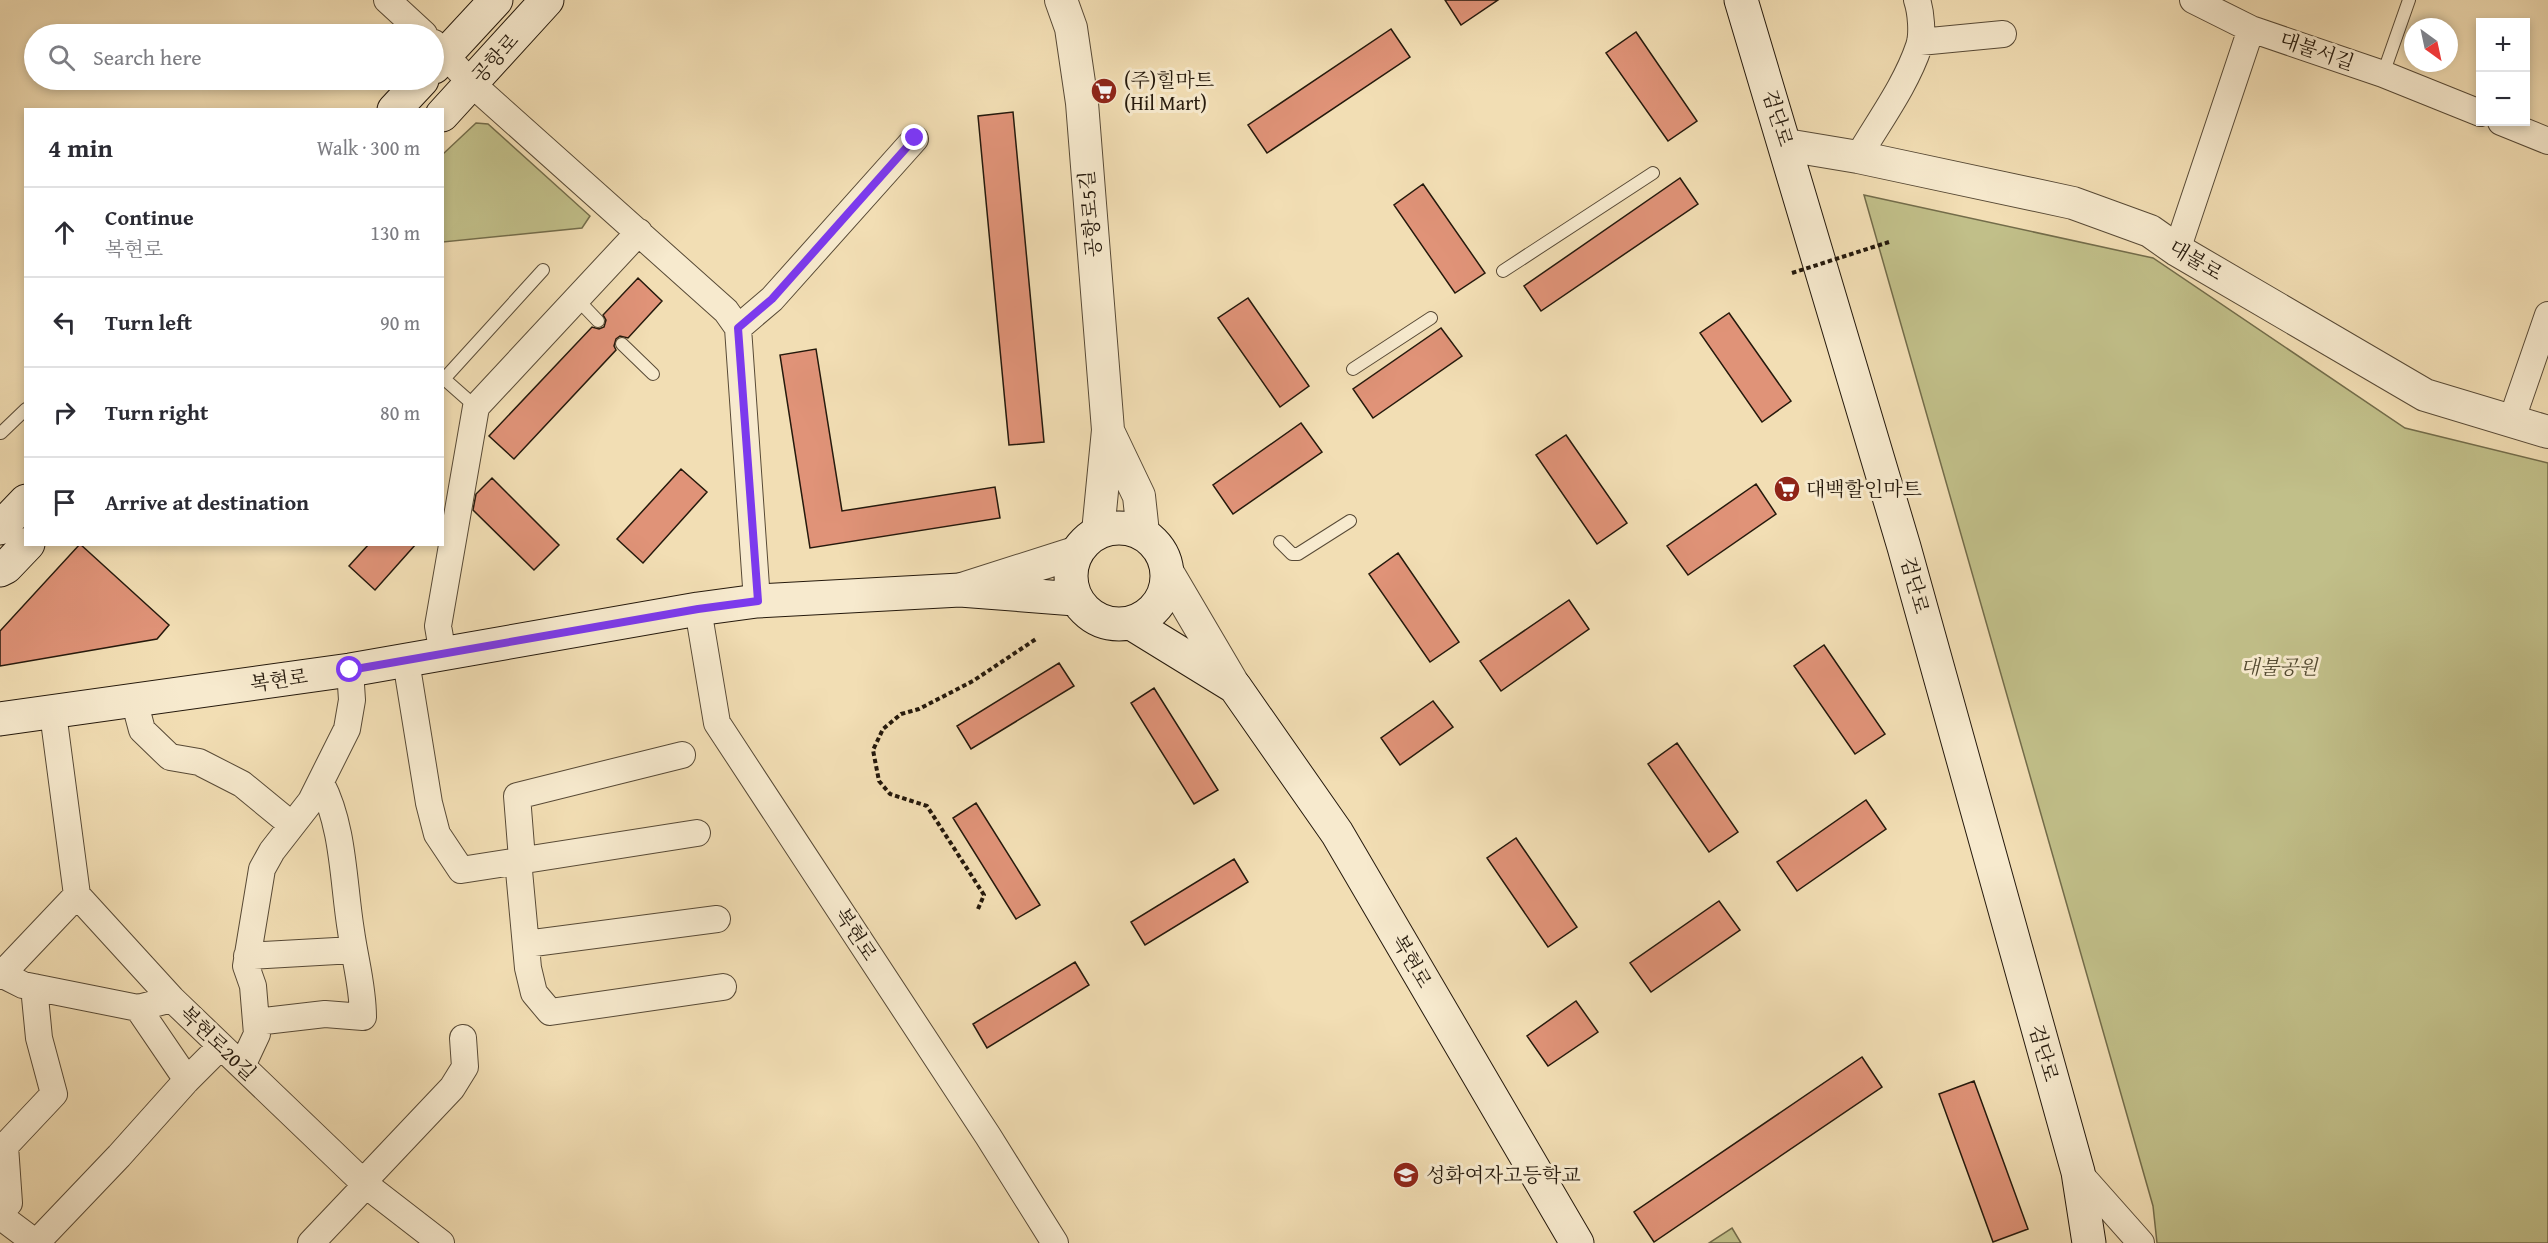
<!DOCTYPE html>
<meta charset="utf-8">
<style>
body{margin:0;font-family:"Gentium Book Plus","Noto Serif KR",serif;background:#f2f2f3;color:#2b2b33}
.controls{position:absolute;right:18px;top:18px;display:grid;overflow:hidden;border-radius:0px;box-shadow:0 3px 9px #0003}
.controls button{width:54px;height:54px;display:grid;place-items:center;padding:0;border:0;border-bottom:2px solid #e1e1e2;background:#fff;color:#2b2b33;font:30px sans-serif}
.compass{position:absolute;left:2404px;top:18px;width:54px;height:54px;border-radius:50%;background:#fff;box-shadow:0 3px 9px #0003;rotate:147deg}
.stop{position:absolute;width:18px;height:18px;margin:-14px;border:4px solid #7c3aed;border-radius:50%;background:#fff}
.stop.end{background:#7c3aed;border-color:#fff;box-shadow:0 2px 6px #0008}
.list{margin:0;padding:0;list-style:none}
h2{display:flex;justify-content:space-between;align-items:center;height:78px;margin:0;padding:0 24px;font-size:26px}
h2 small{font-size:20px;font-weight:400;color:#7c7c81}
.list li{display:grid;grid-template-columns:39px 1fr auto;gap:18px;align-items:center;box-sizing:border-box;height:90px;padding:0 24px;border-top:2px solid #e1e1e2}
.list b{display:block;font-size:22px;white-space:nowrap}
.list p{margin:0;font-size:20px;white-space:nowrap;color:#7c7c81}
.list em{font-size:20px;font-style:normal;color:#7c7c81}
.icon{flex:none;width:33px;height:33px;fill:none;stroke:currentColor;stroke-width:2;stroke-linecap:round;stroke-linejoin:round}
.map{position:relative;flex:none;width:2548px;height:1243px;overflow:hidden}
.search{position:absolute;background:#fff;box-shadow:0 3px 9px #0003;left:24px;top:24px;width:420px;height:66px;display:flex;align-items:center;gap:15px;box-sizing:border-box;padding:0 21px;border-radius:33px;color:#7c7c81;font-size:22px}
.panel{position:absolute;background:#fff;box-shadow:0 3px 9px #0003;left:24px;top:108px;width:420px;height:438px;border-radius:0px}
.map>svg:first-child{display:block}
</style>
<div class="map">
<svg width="2548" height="1243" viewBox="0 0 2548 1243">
<rect width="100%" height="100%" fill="#f2deb4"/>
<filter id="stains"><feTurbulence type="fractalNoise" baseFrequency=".00333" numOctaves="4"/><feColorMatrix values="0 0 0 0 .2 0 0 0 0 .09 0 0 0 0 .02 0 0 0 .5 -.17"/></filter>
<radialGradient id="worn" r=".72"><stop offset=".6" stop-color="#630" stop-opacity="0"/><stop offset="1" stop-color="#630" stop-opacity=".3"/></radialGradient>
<path fill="#c1bf89" stroke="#736c4a" stroke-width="1.5" d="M476 123 488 124 590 216 582 228 443 242V154Z
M1864 195 2153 258 2405 428 2548 463V1243H2157L2153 1206Z
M1732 1228 1741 1243H1709Z"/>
<path fill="#e09378" stroke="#25190c" stroke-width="1.5" d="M1445 0H1498L1461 25Z
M1391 29 1410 57 1267 153 1248 125Z
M1636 32 1697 121 1668 141 1606 53Z
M1013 112 1044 442 1009 445 978 116Z
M1680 178 1698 204 1541 311 1524 286Z
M1423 184 1485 273 1455 293 1394 205Z
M638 278 662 301 628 338 620 336 616 339 614 346 616 350 514 459 489 436 592 327 599 329 604 327 606 320 603 315Z
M1248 298 1309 386 1280 407 1218 318Z
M1729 313 1791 401 1762 422 1700 333Z
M1441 328 1462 356 1373 418 1353 389Z
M816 349 842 511 995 487 1000 518 810 548 780 355Z
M1301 423 1322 452 1233 514 1213 485Z
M1566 435 1627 523 1597 544 1536 455Z
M681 469 707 492 643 563 617 539Z
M492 478 559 545 534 570 473 510 476 494Z
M1756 484 1776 514 1688 575 1667 546Z
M80 544 169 625 157 639 0 666V631Z
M369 544H416L375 590 349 566Z
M1398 553 1459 642 1430 662 1369 574Z
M1569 600 1589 629 1501 691 1480 661Z
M1824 645 1885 734 1855 754 1794 666Z
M1059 663 1074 686 971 749 957 726Z
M1154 688 1218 790 1194 804 1131 703Z
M1433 701 1453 727 1400 765 1381 738Z
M1677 743 1738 832 1709 852 1648 764Z
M1866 800 1886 829 1797 891 1777 862Z
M976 803 1040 905 1016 919 953 818Z
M1516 838 1577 927 1548 947 1487 858Z
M1234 859 1248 882 1145 945 1131 922Z
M1719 901 1740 930 1651 992 1630 963Z
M1075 962 1089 985 987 1048 973 1024Z
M1576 1001 1598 1032 1548 1066 1527 1036Z
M1862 1057 1882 1087 1654 1242 1634 1212Z
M1974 1081 2028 1229 1993 1242 1939 1094Z"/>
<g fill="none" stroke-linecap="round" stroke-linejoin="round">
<defs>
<path id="service" d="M2383 74 2409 0
M1503 271 1653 173
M577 299 598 321
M622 344 653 374
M1353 369 1431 318
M442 377 476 407
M444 379 543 270
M1 433 26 409
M1280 542 1292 554H1298L1350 521"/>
<path id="minor" d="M387 0 424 34
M2193 0 2251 29 2383 74 2480 113
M1920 42 2003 34
M434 43 472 84 726 311 738 328 757 601
M2501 122 2548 141
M1858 157C1879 121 1906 85 1919 46 1923 34 1921 12 1917 0
M2177 250 2251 29
M738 328 772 299 915 139
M2511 422 2548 315
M698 609 717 723 988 1136 1055 1243
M443 655 438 626 476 407 639 232
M406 661 429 803 437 834 461 870 697 833
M134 700 142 730 170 757 199 762 242 784 292 825
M53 713 77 895 172 999 366 1185 441 1243
M522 859 517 796 682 755
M518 860 528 968 534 993 550 1012 723 987
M526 944 717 919
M247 956 354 950
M1 974 23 985 138 1008 172 999
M0 976 77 895
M138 1008 187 1080 221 1046
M256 1022 325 1014 363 1017C363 987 355 960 351 931 343 882 344 827 321 783
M242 1066 257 1034 253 986 246 966 262 869 272 851 311 801 347 729 352 700 350 670
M2078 1172 2141 1243
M363 1182 452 1088 465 1067 463 1038
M0 1213 9 1203 5 1146 54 1094 39 1038 34 987
M0 1216 36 1243 119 1156 187 1080
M311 1243 366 1185"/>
<path id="tertiary" d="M1061 0 1071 28 1082 103 1108 430 1098 532
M1786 145 1858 157 2073 203 2150 231 2177 250 2425 395 2548 432
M1108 431 1139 496 1143 533
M1168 573 1235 687
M962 589 1075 553"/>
<path id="secondary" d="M1741 0 1904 547 2078 1172 2089 1243
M434 67 496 0
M394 110 422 80
M442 115 547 0
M1071 576a48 48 0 1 1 96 0a48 48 0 1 1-96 0Z
M0 528 26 501
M0 570 6 567 28 544
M1131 623 1235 687 1337 833 1577 1243
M0 719 350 670 698 609 757 601 960 590 1075 599"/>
</defs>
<use href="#service" stroke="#584a36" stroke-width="14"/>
<use href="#minor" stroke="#584a36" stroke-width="28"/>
<use href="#tertiary" stroke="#584a36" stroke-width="34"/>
<use href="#secondary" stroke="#25190c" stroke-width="35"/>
<path stroke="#25190c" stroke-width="4" stroke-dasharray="4.5 3" stroke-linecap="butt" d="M978 909 984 895 927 806 890 794 879 781 873 750 883 729 901 714 919 709 973 681 1036 639"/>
<use href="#service" stroke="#f7eace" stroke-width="12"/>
<use href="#minor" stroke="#f7eace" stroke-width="26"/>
<use href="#tertiary" stroke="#f7eace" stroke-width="32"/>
<use href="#secondary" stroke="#f7eace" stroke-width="33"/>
<path stroke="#25190c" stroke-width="4" stroke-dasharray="4.5 3" stroke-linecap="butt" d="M1792 273 1889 242"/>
</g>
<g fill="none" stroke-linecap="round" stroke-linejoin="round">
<path stroke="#7c3aed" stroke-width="8" d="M350 670 698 609 758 601 738 328 772 299 915 138"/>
</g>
<defs>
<symbol id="supermarket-disc" viewBox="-11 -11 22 22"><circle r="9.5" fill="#8f2418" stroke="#f7eace"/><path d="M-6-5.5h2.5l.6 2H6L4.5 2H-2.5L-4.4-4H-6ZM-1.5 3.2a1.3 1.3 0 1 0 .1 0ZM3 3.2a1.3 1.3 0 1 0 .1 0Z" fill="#fff"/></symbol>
<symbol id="school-disc" viewBox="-11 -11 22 22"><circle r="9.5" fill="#8f2418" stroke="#f7eace"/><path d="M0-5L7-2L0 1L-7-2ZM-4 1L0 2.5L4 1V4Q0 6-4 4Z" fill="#fff"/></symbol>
</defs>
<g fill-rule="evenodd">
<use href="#supermarket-disc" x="1089" y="76" width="30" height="30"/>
<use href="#supermarket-disc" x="1772" y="474" width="30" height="30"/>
<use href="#school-disc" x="1391" y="1160" width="30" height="30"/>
</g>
<g text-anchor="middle" stroke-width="6" stroke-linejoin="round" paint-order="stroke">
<g font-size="20" fill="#25190c" stroke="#f7eace">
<text transform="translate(2317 51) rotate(19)" y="7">대불서길</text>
<text transform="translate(495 58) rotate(-48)" y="7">공항로</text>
<text transform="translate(1778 118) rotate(73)" y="7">검단로</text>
<text transform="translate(1090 214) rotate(-95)" y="7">공항로5길</text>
<text transform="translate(2196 260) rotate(31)" y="7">대불로</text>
<text transform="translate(1915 585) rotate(75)" y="7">검단로</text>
<text transform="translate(279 680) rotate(-8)" y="7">복현로</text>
<text transform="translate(856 934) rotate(57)" y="7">복현로</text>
<text transform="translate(1412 961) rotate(60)" y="7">복현로</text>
<text transform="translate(218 1043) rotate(44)" y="7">복현로20길</text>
<text transform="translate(2044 1053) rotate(74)" y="7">검단로</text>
</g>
<g font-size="20" fill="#25190c" stroke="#f7eace" text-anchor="start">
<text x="1124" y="87">(주)힐마트<tspan x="1124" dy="23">(Hil Mart)</tspan></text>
<text x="1806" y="496">대백할인마트</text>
<text x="1426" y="1182">성화여자고등학교</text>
</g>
<g font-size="20" font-style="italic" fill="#544b32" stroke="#f7eace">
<text x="2279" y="674">대불공원</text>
</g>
</g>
<rect width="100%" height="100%" filter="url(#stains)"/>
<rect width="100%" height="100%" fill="url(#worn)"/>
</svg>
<div class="controls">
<button>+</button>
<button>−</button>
</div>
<svg class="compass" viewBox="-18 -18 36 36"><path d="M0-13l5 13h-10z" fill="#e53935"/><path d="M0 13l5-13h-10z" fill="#7c7c81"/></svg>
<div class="stop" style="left:350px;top:670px"></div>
<div class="stop end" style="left:915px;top:138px"></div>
<div class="search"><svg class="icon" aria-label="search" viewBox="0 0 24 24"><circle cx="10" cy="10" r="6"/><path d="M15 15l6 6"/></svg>Search here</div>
<section class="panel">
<h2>4 min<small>Walk · 300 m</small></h2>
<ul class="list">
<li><svg class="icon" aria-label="ahead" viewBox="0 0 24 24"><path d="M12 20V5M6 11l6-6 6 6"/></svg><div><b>Continue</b><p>복현로</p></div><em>130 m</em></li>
<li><svg class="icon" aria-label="left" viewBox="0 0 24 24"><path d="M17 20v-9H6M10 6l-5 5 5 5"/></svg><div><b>Turn left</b></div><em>90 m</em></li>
<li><svg class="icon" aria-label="right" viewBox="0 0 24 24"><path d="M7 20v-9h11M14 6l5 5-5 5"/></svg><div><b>Turn right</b></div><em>80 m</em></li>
<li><svg class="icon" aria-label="arrive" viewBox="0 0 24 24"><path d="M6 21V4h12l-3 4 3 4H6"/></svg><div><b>Arrive at destination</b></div></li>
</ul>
</section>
</div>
